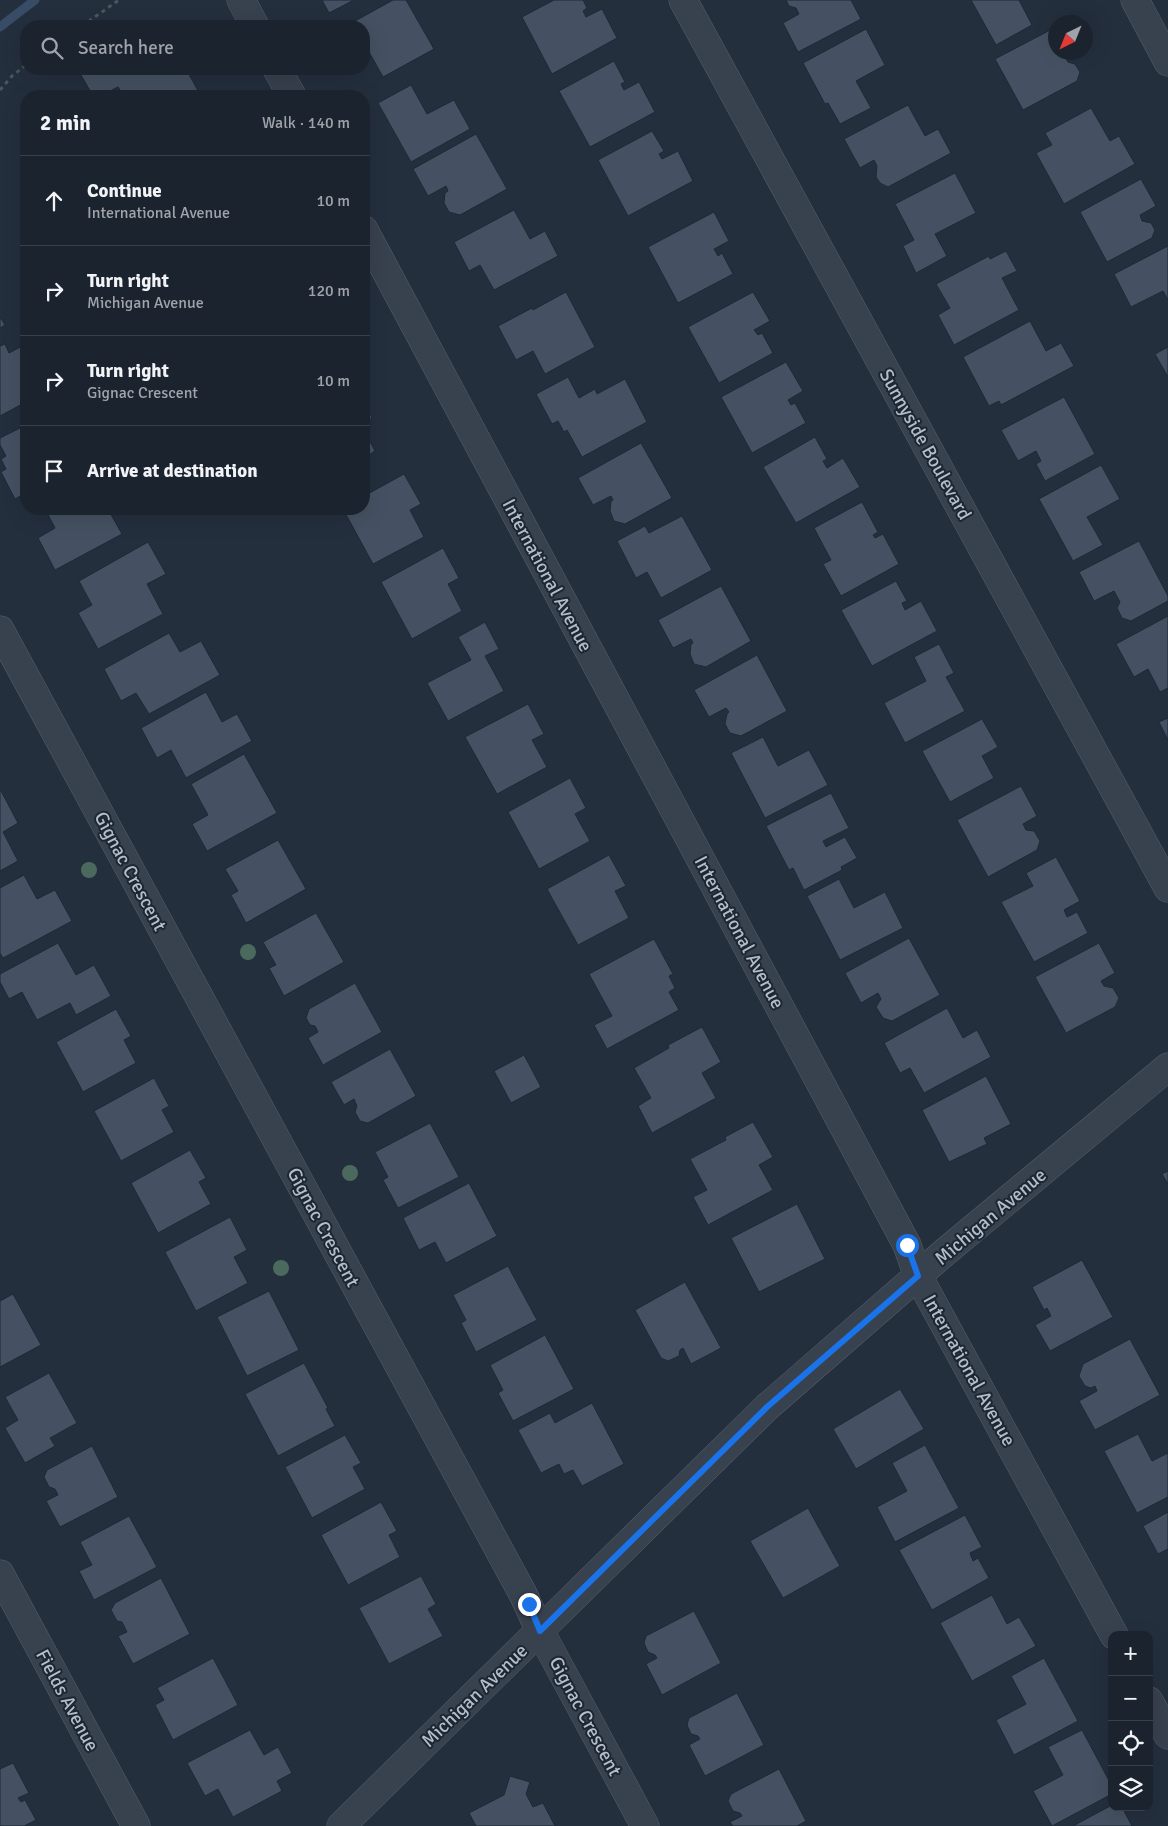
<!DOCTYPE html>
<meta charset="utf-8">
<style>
body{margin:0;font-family:Signika,sans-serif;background:#282f3a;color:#f1f3f6}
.controls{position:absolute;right:15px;bottom:15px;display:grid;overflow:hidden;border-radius:10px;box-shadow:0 5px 20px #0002}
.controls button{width:45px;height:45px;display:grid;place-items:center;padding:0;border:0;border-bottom:1px solid #39404a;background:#1b232e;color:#f1f3f6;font:25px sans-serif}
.compass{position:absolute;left:1048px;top:15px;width:45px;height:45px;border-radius:50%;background:#1b232e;box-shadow:0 5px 20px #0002;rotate:223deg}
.stop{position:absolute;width:15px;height:15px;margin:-11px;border:4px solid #1a73e8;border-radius:50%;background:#fff}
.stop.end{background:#1a73e8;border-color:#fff;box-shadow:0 1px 5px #0008}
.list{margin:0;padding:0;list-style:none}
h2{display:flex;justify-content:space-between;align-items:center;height:65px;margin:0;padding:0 20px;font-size:21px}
h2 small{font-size:16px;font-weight:400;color:#a0a4aa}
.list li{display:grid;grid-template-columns:32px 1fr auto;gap:15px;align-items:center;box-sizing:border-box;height:90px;padding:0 20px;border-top:1px solid #39404a}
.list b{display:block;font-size:19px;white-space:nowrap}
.list p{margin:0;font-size:16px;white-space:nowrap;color:#a0a4aa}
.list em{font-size:16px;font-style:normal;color:#a0a4aa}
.icon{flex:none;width:28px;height:28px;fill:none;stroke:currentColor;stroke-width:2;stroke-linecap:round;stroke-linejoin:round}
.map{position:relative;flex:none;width:1168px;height:1826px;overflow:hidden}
.search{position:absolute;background:#1b232e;box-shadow:0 5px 20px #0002;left:20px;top:20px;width:350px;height:55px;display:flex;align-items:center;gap:12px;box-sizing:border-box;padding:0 18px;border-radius:20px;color:#a0a4aa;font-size:19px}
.panel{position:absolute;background:#1b232e;box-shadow:0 5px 20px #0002;left:20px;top:90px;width:350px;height:425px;border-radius:20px}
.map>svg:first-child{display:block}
</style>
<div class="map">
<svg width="1168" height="1826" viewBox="0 0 1168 1826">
<rect width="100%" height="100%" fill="#242f3e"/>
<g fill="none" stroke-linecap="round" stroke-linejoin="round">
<path stroke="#394c67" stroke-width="9" d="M0 27 35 0"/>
</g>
<path fill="#455162" stroke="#1f2835" d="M322 0H354L329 13Z
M393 0H406L434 49 383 77 369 52 364 55V26H346Z
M554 0H583L587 8 583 11 586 17 602 9 617 38 552 74 522 17Z
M786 0H851L861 19 798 52 783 23 799 14 796 8 789 6Z
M971 0H1019L1032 25 996 45Z
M1056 27V52H1068L1064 55 1068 62 1075 64 1080 72 1077 81 1023 110 995 59Z
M866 29 885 65 856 81 871 108 840 124 828 103 825 104 803 63Z
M614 61 625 82 621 84 624 90 639 82 655 112 590 147 559 91Z
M93 69H171V70L186 69 201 96H124L118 87 100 96H93L81 75Z
M411 85 427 114 454 100 470 129 411 162 378 103Z
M908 105 925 136 938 129 951 153 888 187 880 183 876 177 877 166 874 160 860 168 844 139Z
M1091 108 1110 141 1119 136 1135 164 1064 204 1036 153 1052 145 1045 133Z
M652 131 664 151 659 154 662 159 678 151 693 181 628 216 598 160Z
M476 134 507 189 460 215 449 212 444 203 445 193 448 191 446 186 428 196 413 169Z
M955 173 976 213 935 234 947 256 916 273 903 246 914 240 895 204Z
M1141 179 1156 206 1140 215 1142 221 1151 223 1155 230 1152 238 1107 262 1080 212Z
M514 210 530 239 545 231 558 256 494 290 480 265 469 271 454 242Z
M714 212 729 241 714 249 718 256 722 253 733 274 678 303 648 247Z
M1168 246V300L1163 291 1131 307 1114 274Z
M1006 251 1017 271 1002 278 1019 310 954 345 938 315 950 308 936 284 989 256 990 259Z
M566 292 595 347 545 374 533 351 516 360 498 326 532 308 533 310Z
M753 292 770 321 754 330 758 335 762 333 773 353 719 383 688 327Z
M0 317 5 325 0 328Z
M1030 321 1046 351 1061 343 1074 366 1001 405 999 401 989 406 963 357Z
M5 344 9 353 26 344V402L0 416V346Z
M1168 347V377L1155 354Z
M786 362 803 391 788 400 791 405 795 403 806 423 752 453 721 397Z
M568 377 579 398 595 389 597 394 625 379 647 422 582 457 567 430 564 432 558 421 552 424 536 394Z
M1064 397 1095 454 1045 481 1036 464 1041 461 1036 451 1018 461 1001 430Z
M364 403 372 418 364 423Z
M26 425V493L15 499 1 472 6 469 1 459 6 456 0 445V438Z
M364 430 375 451 364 458Z
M815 437 827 459 823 461 827 468 843 458 860 487 796 523 763 467Z
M641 443 672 498 625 524 614 521 610 511 611 501 613 500 611 496 593 505 578 478Z
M1101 465 1120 499 1087 517 1103 545 1073 561 1039 499Z
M404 474 421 504 410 510 424 537 373 564 343 509H364V496Z
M862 502 878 532 873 535 875 538 883 534 899 564 841 596 823 564 831 560 814 528Z
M45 509H108L122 534 55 570 38 538 55 528Z
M682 516 712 570 661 598 647 572 636 578 617 541 645 526 649 533Z
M1139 541 1168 596V601L1131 621 1122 618 1117 608 1120 602 1114 591 1094 601 1079 572Z
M148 542 166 574 147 584 163 614 98 649 78 613 92 605 79 581Z
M443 548 459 578 448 584 462 611 412 639 381 582Z
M896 581 907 601 902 603 905 610 921 601 937 631 872 666 841 610Z
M721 586 751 641 706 667 694 664 690 654 691 644 693 643 691 639 673 648 658 620Z
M1168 616V688L1160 692 1148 669 1134 677 1116 644Z
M485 622 499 649 485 656 504 691 448 721 427 683 471 660 458 637Z
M169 633 180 652 201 641 220 675 149 714 136 693 121 701 104 669Z
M939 644 954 673 946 677 965 711 905 743 884 703 926 681 914 657Z
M757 655 787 711 741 736 730 733 725 724 727 714 729 712 726 708 709 717 694 690Z
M206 692 222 722 237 714 252 741 186 778 171 750 157 758 141 728Z
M528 704 544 734 532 740 547 767 497 794 465 737Z
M1168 718V740L1159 722Z
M982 719 998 747 982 756 994 778 950 802 922 751Z
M763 737 778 766 809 750 828 785 765 818 731 753Z
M244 754 277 813 207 851 192 824 208 815 191 784Z
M570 778 586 808 575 814 590 841 539 869 508 812Z
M1021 786 1037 816 1023 824 1026 830 1034 831 1040 841 1037 850 988 877 957 820Z
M0 789 18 823 3 832 18 861 0 871Z
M831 793 849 828 823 841 826 847 845 837 857 858 841 867 842 870 804 890 793 868 789 870 766 826Z
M278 840 306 889 246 923 231 895 238 891 225 869Z
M609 855 626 886 615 891 629 918 578 945 547 889Z
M1056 857 1080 901 1064 910 1067 917 1077 912 1088 933 1034 962 1001 902 1033 886 1026 873Z
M24 875 37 899 55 890 72 921 3 958 0 953V888Z
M839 879 854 908 885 892 903 928 840 960 807 896Z
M316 913 344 962 284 996 269 968 276 965 263 942Z
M909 938 940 995 892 1021 883 1018 876 1007 881 999 878 993 861 1003 845 973Z
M654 939 673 974 669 976 675 988 669 992 679 1010 607 1049 594 1025 612 1016 589 974Z
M58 943 76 975 94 965 111 996 76 1015 70 1003 37 1020 22 992 9 999 0 982V974Z
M1099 943 1115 973 1101 981 1104 986 1113 988 1119 998 1115 1007 1066 1033 1035 977Z
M355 983 382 1032 323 1065 308 1038 318 1032 315 1026 310 1025 306 1018 309 1009Z
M947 1008 963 1038 977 1030 991 1057 924 1093 910 1068 900 1073 884 1043Z
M116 1009 131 1036 124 1040 136 1063 83 1092 56 1042Z
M702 1027 721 1062 702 1073 716 1098 652 1133 638 1106 651 1098 634 1068 669 1048 668 1045Z
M390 1049 416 1096 368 1123 360 1121 355 1112 357 1106 354 1099 344 1105 331 1082Z
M524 1055 541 1087 511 1103 494 1071Z
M986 1076 1011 1124 984 1138 987 1144 949 1162 922 1110Z
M154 1078 169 1106 162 1110 174 1132 121 1161 94 1111Z
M753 1122 773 1157 759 1165 773 1190 708 1225 693 1197 707 1190 690 1159 726 1140 725 1137Z
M430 1123 459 1177 398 1208 383 1180 388 1177 375 1152Z
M190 1150 206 1178 199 1182 211 1204 158 1233 131 1183Z
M1168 1171V1184L1162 1174Z
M469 1183 497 1236 446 1263 435 1242 419 1250 403 1218Z
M797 1204 825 1259 759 1292 731 1238Z
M230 1217 247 1250 234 1257 248 1283 196 1311 165 1252Z
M1082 1260 1113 1317 1050 1351 1035 1325 1051 1316 1047 1308 1044 1310 1032 1287Z
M508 1266 537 1320 476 1352 461 1323 466 1320 453 1295Z
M685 1282 721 1348 691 1364 683 1348 680 1350 679 1356 668 1361 661 1358 635 1310Z
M269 1291 299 1350 247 1376 217 1317Z
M13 1294 41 1345 0 1367V1301Z
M545 1335 574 1389 513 1421 498 1393 503 1390 490 1365Z
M1130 1339 1160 1395 1095 1430 1079 1401 1097 1391 1095 1386 1091 1388 1085 1386 1079 1376 1083 1364Z
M304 1363 328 1408 326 1409 335 1426 278 1456 245 1394Z
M49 1373 77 1423 50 1438 55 1446 25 1463 5 1428 18 1420 5 1397Z
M900 1389 924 1429 856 1469 833 1429Z
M592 1403 624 1464 582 1486 573 1470 564 1474 559 1464 541 1473 518 1430 550 1413 555 1423Z
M1138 1434 1152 1461 1168 1453V1497L1137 1513 1104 1451Z
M345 1435 361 1463 353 1467 365 1489 312 1518 285 1467Z
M925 1445 959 1508 895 1542 877 1507 907 1491 892 1463Z
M92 1446 118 1497 60 1527 46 1501 58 1495 55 1489 49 1487 44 1477 47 1470Z
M381 1502 397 1531 389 1535 400 1557 348 1585 321 1535Z
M808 1508 840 1566 783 1598 750 1541Z
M1168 1512V1549L1158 1554 1143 1526Z
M965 1515 982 1547 970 1553 973 1561 978 1558 989 1578 932 1610 899 1550Z
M129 1516 157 1567 94 1600 79 1571 92 1565 80 1542Z
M421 1576 436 1604 428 1609 443 1636 389 1664 359 1608Z
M161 1578 190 1634 133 1664 118 1636 127 1632 122 1622 117 1621 111 1610 115 1603Z
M992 1595 1007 1624 1019 1617 1036 1646 972 1681 940 1623Z
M694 1611 721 1663 662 1695 646 1664 657 1658 655 1655 648 1652 644 1643 646 1636Z
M213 1658 238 1705 173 1740 155 1705 164 1700 157 1688Z
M1044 1658 1078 1721 1014 1755 996 1720 1026 1704 1011 1676Z
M737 1693 764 1745 705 1776 689 1745 700 1739 698 1736 691 1734 687 1725 689 1718Z
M250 1730 264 1755 278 1747 292 1773 277 1781 282 1791 233 1817 218 1789 205 1796 187 1763Z
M1082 1730 1112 1786V1794L1052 1826 1033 1791 1063 1775 1048 1747Z
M13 1763 29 1793 18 1798 21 1802 25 1800 36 1820 24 1826H0V1769Z
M779 1769 806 1821 797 1826H733L730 1822 742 1816 740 1813 733 1811 728 1801 731 1794Z
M510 1776 530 1782 526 1794 533 1807 543 1803 555 1826H476L469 1813 504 1795Z
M1112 1805V1807H1122L1132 1826H1073Z"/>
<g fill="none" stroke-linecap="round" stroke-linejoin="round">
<defs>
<path id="minor" d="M241 0 255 26
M683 0 1168 888
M1135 0 1168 62
M277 69 292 96
M364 230 907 1245 918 1276 1114 1635
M0 630 523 1594 540 1631 645 1826
M0 1574 136 1826
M1149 1701 1168 1735"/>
<path id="tertiary" d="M341 1826 767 1407 945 1252 1168 1067"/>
</defs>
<use href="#minor" stroke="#565f6c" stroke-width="29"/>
<use href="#tertiary" stroke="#565f6c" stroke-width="29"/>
<path stroke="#44595c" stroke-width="3" stroke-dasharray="4 4" stroke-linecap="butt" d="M82 26 119 0
M0 90 12 76 26 65"/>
<use href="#minor" stroke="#38414e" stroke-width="28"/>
<use href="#tertiary" stroke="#38414e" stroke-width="28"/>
</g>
<g fill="#4b6a5d">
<circle cx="89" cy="870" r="8"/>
<circle cx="248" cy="952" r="8"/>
<circle cx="350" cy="1173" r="8"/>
<circle cx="281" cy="1268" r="8"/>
</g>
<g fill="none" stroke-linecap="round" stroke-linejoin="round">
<path stroke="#1a73e8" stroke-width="6" d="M529 1604 540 1631 767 1407 918 1276 907 1245"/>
</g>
<g text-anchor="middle" stroke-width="4" stroke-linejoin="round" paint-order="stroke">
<g font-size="19" fill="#b4bcc9" stroke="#1d2633">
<text transform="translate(926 444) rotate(61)" y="7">Sunnyside Boulevard</text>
<text transform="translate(548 575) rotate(62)" y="7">International Avenue</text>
<text transform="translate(131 871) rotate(62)" y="7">Gignac Crescent</text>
<text transform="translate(740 932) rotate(62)" y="7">International Avenue</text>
<text transform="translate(990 1216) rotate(-40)" y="7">Michigan Avenue</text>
<text transform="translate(324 1227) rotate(62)" y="7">Gignac Crescent</text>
<text transform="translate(970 1370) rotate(61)" y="7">International Avenue</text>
<text transform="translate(474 1695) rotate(-44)" y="7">Michigan Avenue</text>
<text transform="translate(68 1700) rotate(62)" y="7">Fields Avenue</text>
<text transform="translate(586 1716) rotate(62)" y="7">Gignac Crescent</text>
</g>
</g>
</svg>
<div class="controls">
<button>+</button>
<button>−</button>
<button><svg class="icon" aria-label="locate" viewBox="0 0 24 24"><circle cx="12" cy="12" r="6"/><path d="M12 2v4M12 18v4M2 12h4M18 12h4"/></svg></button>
<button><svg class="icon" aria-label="layers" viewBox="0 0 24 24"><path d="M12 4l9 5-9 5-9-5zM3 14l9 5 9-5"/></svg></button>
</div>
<svg class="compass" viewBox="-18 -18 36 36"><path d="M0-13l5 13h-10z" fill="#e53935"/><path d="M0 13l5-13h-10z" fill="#a0a4aa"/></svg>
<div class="stop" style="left:907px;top:1245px"></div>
<div class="stop end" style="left:529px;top:1604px"></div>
<div class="search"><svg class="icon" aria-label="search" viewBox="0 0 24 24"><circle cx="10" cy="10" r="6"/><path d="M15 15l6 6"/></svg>Search here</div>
<section class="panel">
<h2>2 min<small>Walk · 140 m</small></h2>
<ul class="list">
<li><svg class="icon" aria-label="ahead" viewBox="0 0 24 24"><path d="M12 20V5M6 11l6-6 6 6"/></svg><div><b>Continue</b><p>International Avenue</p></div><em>10 m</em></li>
<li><svg class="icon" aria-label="right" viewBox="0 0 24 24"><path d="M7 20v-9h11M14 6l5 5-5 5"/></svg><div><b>Turn right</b><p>Michigan Avenue</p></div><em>120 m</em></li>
<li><svg class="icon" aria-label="right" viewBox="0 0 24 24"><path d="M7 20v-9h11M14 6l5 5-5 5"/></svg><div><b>Turn right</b><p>Gignac Crescent</p></div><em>10 m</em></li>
<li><svg class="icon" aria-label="arrive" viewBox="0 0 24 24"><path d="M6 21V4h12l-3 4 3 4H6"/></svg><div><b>Arrive at destination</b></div></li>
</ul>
</section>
</div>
